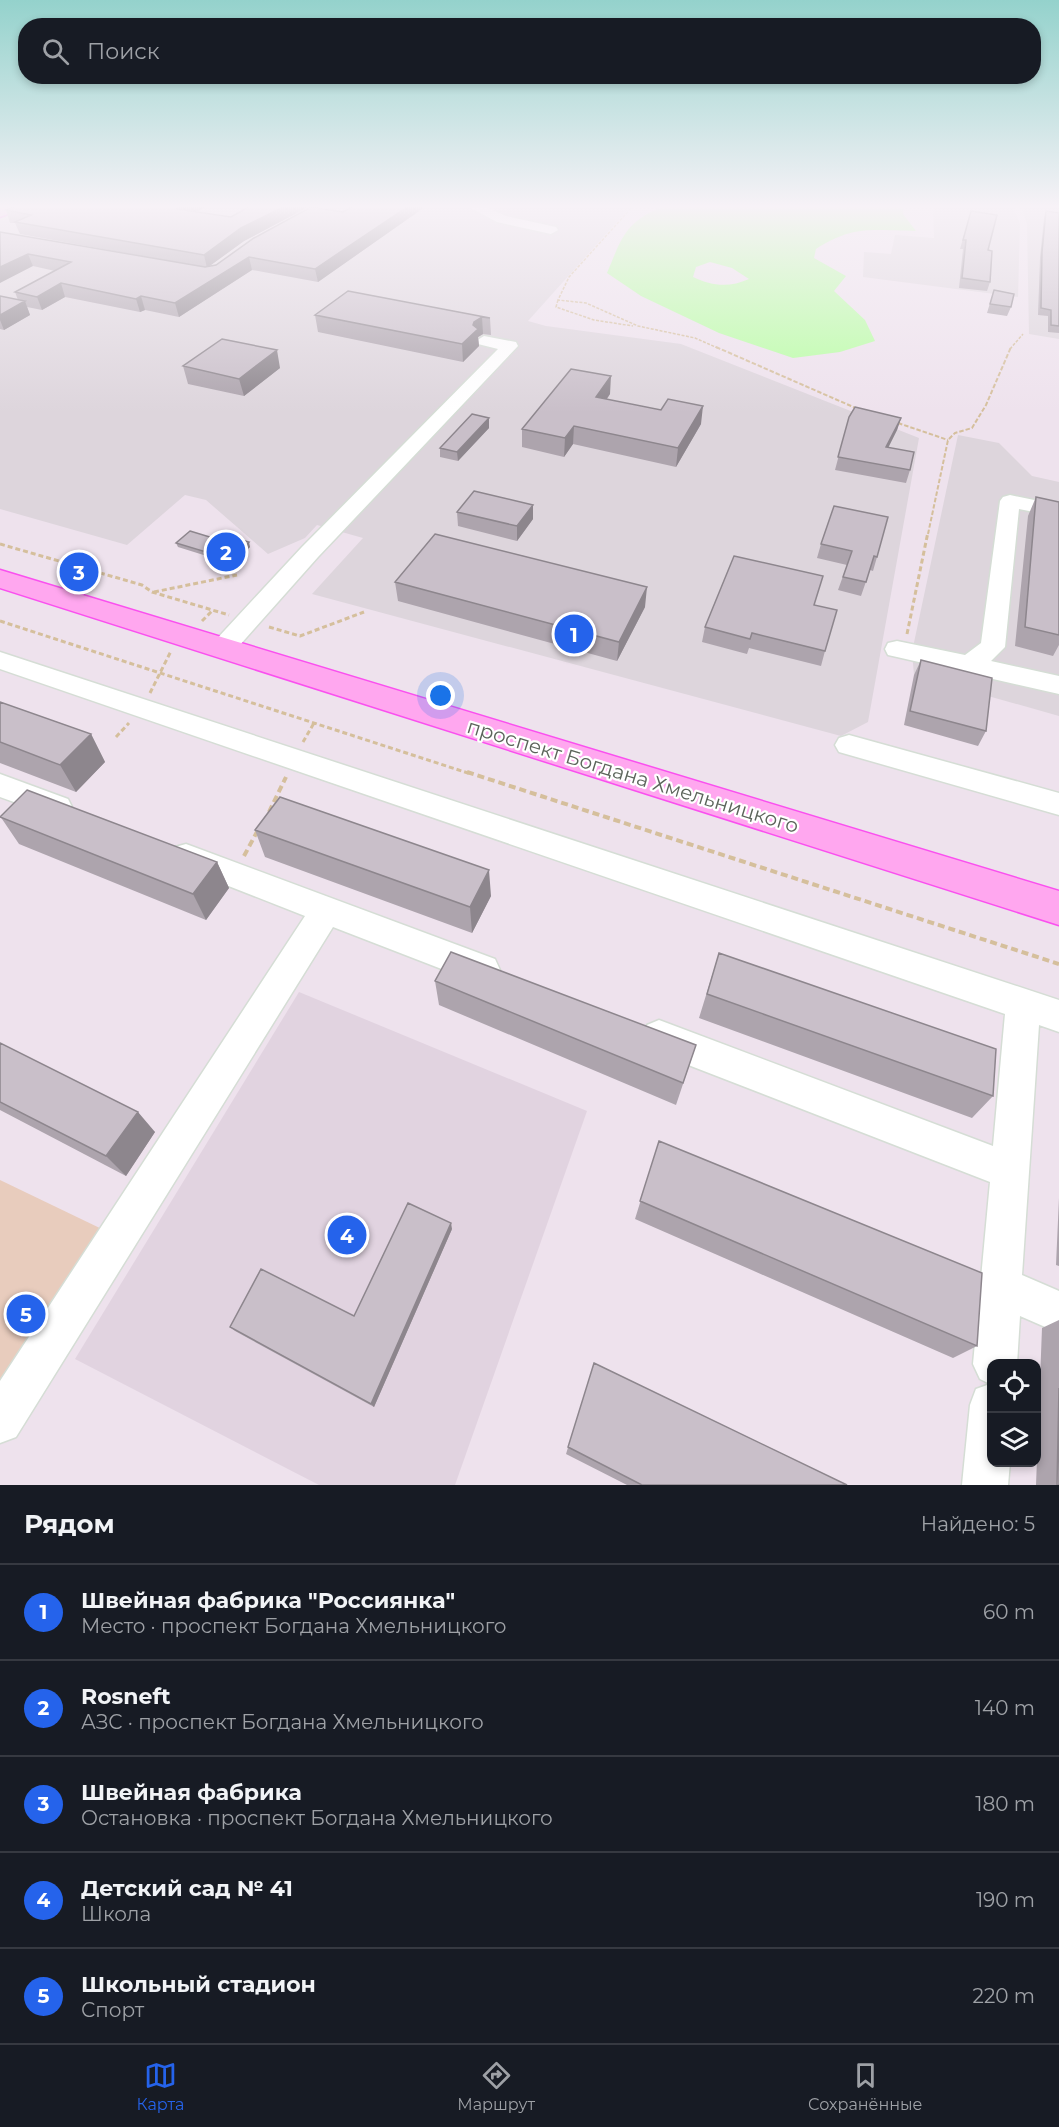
<!DOCTYPE html>
<html lang="ru">
<meta charset="utf-8">
<style>
body{margin:0;font-family:Montserrat,sans-serif;background:#242831;color:#f1f3f6}
.controls{position:absolute;right:18px;bottom:18px;display:grid;overflow:hidden;border-radius:12px;box-shadow:0 3px 9px #0003}
.controls button{width:54px;height:54px;display:grid;place-items:center;padding:0;border:0;border-bottom:2px solid #363941;background:#171b24;color:#f1f3f6;font:30px sans-serif}
.you{position:absolute;left:441px;top:696px;width:21px;height:21px;margin:-15px;border:4px solid #fff;border-radius:50%;background:#1a73e8;box-shadow:0 0 0 9px #1a73e833}
.badge{display:grid;place-items:center;width:39px;height:39px;border-radius:50%;background:#2563eb;color:#fff;font-size:20px;font-weight:700}
.pin{position:absolute;translate:-50% -50%;border:3px solid #fff;box-shadow:0 2px 6px #0006}
.list{margin:0;padding:0;list-style:none}
h2{display:flex;justify-content:space-between;align-items:center;height:78px;margin:0;padding:0 24px;font-size:26px}
h2 small{font-size:20px;font-weight:400;color:#9ea1a6}
.list li{display:grid;grid-template-columns:39px 1fr auto;gap:18px;align-items:center;box-sizing:border-box;height:96px;padding:0 24px;border-top:2px solid #363941}
.list b{display:block;font-size:22px;white-space:nowrap}
.list p{margin:0;font-size:20px;white-space:nowrap;color:#9ea1a6}
.list em{font-size:20px;font-style:normal;color:#9ea1a6}
.icon{flex:none;width:33px;height:33px;fill:none;stroke:currentColor;stroke-width:2;stroke-linecap:round;stroke-linejoin:round}
.map{position:relative;flex:none;width:1059px;height:1485px;overflow:hidden}
.search{position:absolute;background:#171b24;box-shadow:0 3px 9px #0003;left:18px;right:18px;top:18px;height:66px;display:flex;align-items:center;gap:15px;box-sizing:border-box;padding:0 21px;border-radius:24px;color:#9ea1a6;font-size:22px}
.sheet{height:558px;background:#171b24}
nav{display:flex;justify-content:space-around;align-items:center;box-sizing:border-box;height:84px;border-top:2px solid #363941;background:#171b24;font-size:16px;color:#9ea1a6}
nav a{display:grid;justify-items:center;gap:3px}
nav .on{color:#2563eb}
.map>svg:first-child{display:block}
</style>
<div class="map">
<svg width="1059" height="1485" viewBox="0 0 1059 1485">
<rect width="100%" height="100%" fill="#eee2ed"/>
<path fill="#ddd5dc" d="M34 205H632L528 321 546 326 681 344 919 438 868 722 841 736 312 594 363 538 317 525 305 538 268 554 206 500 185 495 127 545 0 509V219Z
M933 205H1013L1020 224 1018 297 863 277 864 252 891 254 895 235 934 238Z
M1021 205H1059V339L1029 334 1027 224Z
M958 435 999 443 1032 476 1059 482V716L914 675 912 652Z"/>
<path fill="#e1d3e0" d="M299 992 587 1111 455 1485H319L75 1359Z"/>
<path fill="#e8ccbd" d="M0 1180 106 1231 0 1398Z"/>
<path fill="#b7ffa2" fill-rule="evenodd" d="M666 205H904L903 214 916 231C873 231 855 224 816 249L814 258 846 276 834 291 865 320 875 341 840 352 793 358 719 333 641 296 607 273C623 235 625 222 666 205ZM710 262 732 268 749 279C729 288 712 286 693 277L696 267Z"/>
<g fill="none" stroke-linecap="round" stroke-linejoin="round">
<defs>
<path id="minor" d="M318 205H333L295 228 290 229 283 225Z
M465 205H481L506 216 556 227 558 230 551 234 497 222Z
M484 336 516 342 518 346 318 557 231 655 222 657 213 655 210 649 213 643 302 547 498 349 478 344 476 341Z
M1010 495 1059 505V517L1019 509 1005 647 991 661 1059 676V694L897 657 888 655 885 649 888 643 897 641 965 655 981 643 1000 501 1003 497Z
M0 652 1059 1000V1032L1039 1025 1022 1275 1059 1291V1333L1020 1316 1017 1364H992V1462H1010L1008 1485H962L970 1405 976 1389 990 1384 980 1379 973 1364 990 1182 647 1049 642 1037 647 1025 659 1020 993 1146 1005 1014 0 669Z
M849 735 1059 793V815L839 752 835 745 839 738Z
M0 774 68 799 72 807 68 815 58 818 0 797Z
M186 844 495 959 500 970 495 981 483 985 333 927 16 1437 0 1443V1381L305 916 175 865 171 856 175 847Z"/>
<path id="major" d="M3 205H25L23 208 0 217V206Z
M0 570 1059 891V925L0 588Z"/>
</defs>
<use href="#minor" stroke="#d5ddd5" stroke-width="3"/>
<use href="#major" stroke="#fa50ef" stroke-width="3"/>
<path stroke="#d5bf9c" stroke-width="1.5" stroke-dasharray="3 1.5" stroke-linecap="butt" d="M634 205 569 277 558 300 586 303 638 326 695 338 720 349
M558 300 556 307 594 320 633 326
M1010 349 1023 334"/>
<path stroke="#d5bf9c" stroke-width="2" stroke-dasharray="4.5 2" stroke-linecap="butt" d="M716 347 858 409
M898 423 948 440
M928 534 948 440 955 433 972 428 986 405 1011 347"/>
<path stroke="#d5bf9c" stroke-width="3" stroke-dasharray="5 3" stroke-linecap="butt" d="M0 544 142 585 152 592 229 615
M154 592 237 575
M0 621 471 774
M202 621 213 610
M269 627 300 636 364 612
M907 634 928 532
M150 693 171 651
M116 737 129 723
M303 742 314 723"/>
<path stroke="#d5bf9c" stroke-width="4" stroke-dasharray="7 4" stroke-linecap="butt" d="M467 772 1059 964
M269 812 286 777
M244 856 258 830"/>
<use href="#minor" fill="#fff" fill-rule="evenodd"/>
<use href="#major" fill="#ffa7ef" fill-rule="evenodd"/>
</g>
<path fill="#ada4ad" d="M18 205H209L196 212 231 217 252 205H312L244 241 209 266 216 265 343 212 355 205H422V209L318 282 252 270 179 317 145 310 140 312 65 297 42 310 27 307 30 315 4 330 0 329V296L18 300 15 292 55 271 33 266 0 232 180 263 20 234 15 223H10L6 210Z
M971 211 988 250 990 282 987 291 959 288 963 249H960Z
M1046 211 1059 213V333L1048 332V316L1038 315 1040 258 1044 218Z
M994 290 1011 307 1007 316 987 313Z
M348 291 490 318 491 335 483 334 478 337 479 346 463 362 318 332 315 315Z
M183 366 280 368 244 396 188 384Z
M610 394 607 399 701 424 676 467 573 444 564 457 522 447V429Z
M849 417 901 418 897 430 888 448 910 470 906 483 835 470Z
M489 418V428L458 461 440 457V448Z
M1036 497 1059 502V645L1053 656 1015 646 1028 516Z
M457 512 533 519 517 541 458 526Z
M176 543 250 547 226 569 210 564 208 559 210 557 178 547Z
M821 544 877 557 873 571 870 570 861 596 838 590 847 565 817 558Z
M395 582 645 607 617 661 398 601Z
M814 605 825 651 821 666 749 648 747 654 702 642 705 627Z
M921 660 986 731 978 746 904 725 914 675Z
M0 702 91 734 105 762 76 792 0 763Z
M0 816 217 862 229 888 206 920 19 844Z
M255 830 491 896 472 933 265 857Z
M719 953 993 1096 972 1118 699 1018Z
M435 981 696 1045 676 1105 439 1005Z
M0 1043 155 1132 126 1176 0 1110Z
M659 1141 977 1346 953 1358 635 1219Z
M1059 1198V1266L1056 1265Z
M452 1229 374 1407 235 1331 230 1327 354 1316Z
M1059 1320V1485H1036L1042 1328Z
M594 1363 847 1485H627L566 1454Z"/>
<path fill="#8d868d" d="M185 205H209L179 222 176 209Z
M287 205H312L244 241 207 268 204 255 241 228Z
M410 205H422V209L318 282 315 269Z
M28 254 33 266 0 283V267Z
M249 257 252 270 179 317 175 303Z
M61 283 65 297 42 310 37 297Z
M141 296 145 310 140 312 136 299Z
M25 301 30 315 4 330 0 320V315Z
M482 317 483 334 478 337 479 346 463 362 462 344 473 325 474 322Z
M277 350 280 368 244 396 239 379Z
M611 376 610 394 595 415 596 397Z
M703 406 701 424 676 467 678 448Z
M489 418V428L458 461 457 452Z
M901 418 897 430 882 460 886 447Z
M574 426 573 444 564 457 565 438Z
M533 505V519L517 541V526Z
M249 542 250 547 226 569 225 564Z
M647 587 645 607 617 661 619 642Z
M91 734 105 762 76 792 60 765Z
M217 862 229 888 206 920 193 894Z
M489 870 491 896 472 933 470 907Z
M138 1112 155 1132 126 1176 106 1156Z
M451 1223 452 1229 374 1407 371 1404Z"/>
<path fill="#c9bfc9" stroke="#8d868d" stroke-width="1.5" d="M18 205H185L176 209 231 217 252 205H287L241 228 204 255 15 222 31 215 6 210Z
M355 205H410L315 269 249 257 175 303 141 296 136 299 61 283 37 297 15 292 71 262 28 254 0 267V232L205 267 216 265 254 238 311 207 343 212Z
M971 211 997 215 988 250 992 251 990 282 962 278 966 240H963Z
M1046 211 1059 213V326L1051 325V310L1041 308 1042 252Z
M994 290 1014 294 1011 307 990 304Z
M348 291 490 318 482 317 474 322 473 325 478 329 462 344 315 315Z
M0 296 25 301 0 315Z
M222 339 277 350 239 379 183 366Z
M571 369 611 376 596 397 661 410 668 399 703 406 678 448 574 426 565 438 522 429Z
M855 407 901 418 886 447 914 452 910 470 838 457 849 417Z
M472 414 489 418 457 452 440 448Z
M474 491 533 505 517 526 457 512Z
M1036 497 1059 502V635L1025 627Z
M834 506 888 517 877 557 874 556 866 582 843 577 852 551 821 544Z
M190 531 226 542 232 537 249 542 225 564 208 559 213 554 176 543Z
M435 534 647 587 619 642 395 582Z
M734 556 823 576 814 605 837 610 825 651 752 633 750 639 705 627Z
M921 660 992 678 986 731 910 711Z
M0 702 91 734 60 765 0 742Z
M27 790 217 862 193 894 0 817Z
M280 797 489 870 470 907 255 830Z
M451 952 696 1045 683 1083 435 981Z
M719 953 996 1049 993 1096 707 994Z
M0 1043 138 1112 106 1156 0 1102Z
M659 1141 982 1273 977 1346 640 1201Z
M408 1203 451 1223 371 1404 230 1327 261 1269 354 1316Z
M594 1363 847 1485H642L568 1447Z
M1059 1388V1485H1057Z"/>
<linearGradient id="sky" x2="0" y2="1"><stop stop-color="#94d2cc"/><stop offset="0.5" stop-color="#f7f2f7"/><stop offset="1" stop-color="#f7f2f7" stop-opacity="0"/></linearGradient>
<rect width="1059" height="413" fill="url(#sky)"/>
<g text-anchor="middle" stroke-width="4.5" stroke-linejoin="round" paint-order="stroke">
<g font-size="20" fill="#5c645b" stroke="#fff">
<text transform="translate(633 776) rotate(17)" y="7">проспект Богдана Хмельницкого</text>
</g>
</g>
</svg>
<div class="controls">
<button><svg class="icon" aria-label="locate" viewBox="0 0 24 24"><circle cx="12" cy="12" r="6"/><path d="M12 2v4M12 18v4M2 12h4M18 12h4"/></svg></button>
<button><svg class="icon" aria-label="layers" viewBox="0 0 24 24"><path d="M12 4l9 5-9 5-9-5zM3 14l9 5 9-5"/></svg></button>
</div>
<div class="you"></div>
<div class="pin badge" style="left:574px;top:634px">1</div>
<div class="pin badge" style="left:226px;top:552px">2</div>
<div class="pin badge" style="left:79px;top:572px">3</div>
<div class="pin badge" style="left:347px;top:1235px">4</div>
<div class="pin badge" style="left:26px;top:1314px">5</div>
<div class="search"><svg class="icon" aria-label="search" viewBox="0 0 24 24"><circle cx="10" cy="10" r="6"/><path d="M15 15l6 6"/></svg>Поиск</div>
</div>
<section class="sheet">
<h2>Рядом<small>Найдено: 5</small></h2>
<ul class="list">
<li><span class="badge">1</span><div><b>Швейная фабрика &quot;Россиянка&quot;</b><p>Место · проспект Богдана Хмельницкого</p></div><em>60 m</em></li>
<li><span class="badge">2</span><div><b>Rosneft</b><p>АЗС · проспект Богдана Хмельницкого</p></div><em>140 m</em></li>
<li><span class="badge">3</span><div><b>Швейная фабрика</b><p>Остановка · проспект Богдана Хмельницкого</p></div><em>180 m</em></li>
<li><span class="badge">4</span><div><b>Детский сад № 41</b><p>Школа</p></div><em>190 m</em></li>
<li><span class="badge">5</span><div><b>Школьный стадион</b><p>Спорт</p></div><em>220 m</em></li>
</ul>
</section>
<nav>
<a class="on"><svg class="icon" aria-label="map" viewBox="0 0 24 24"><path d="M3 6l6-2 6 2 6-2v14l-6 2-6-2-6 2zM9 4v14M15 6v14"/></svg>Карта</a>
<a><svg class="icon" aria-label="directions" viewBox="0 0 24 24"><path d="M12 3l9 9-9 9-9-9zM9 14v-3h6M13 9l2 2-2 2"/></svg>Маршрут</a>
<a><svg class="icon" aria-label="saved" viewBox="0 0 24 24"><path d="M7 4h10v16l-5-4-5 4z"/></svg>Сохранённые</a>
</nav>
